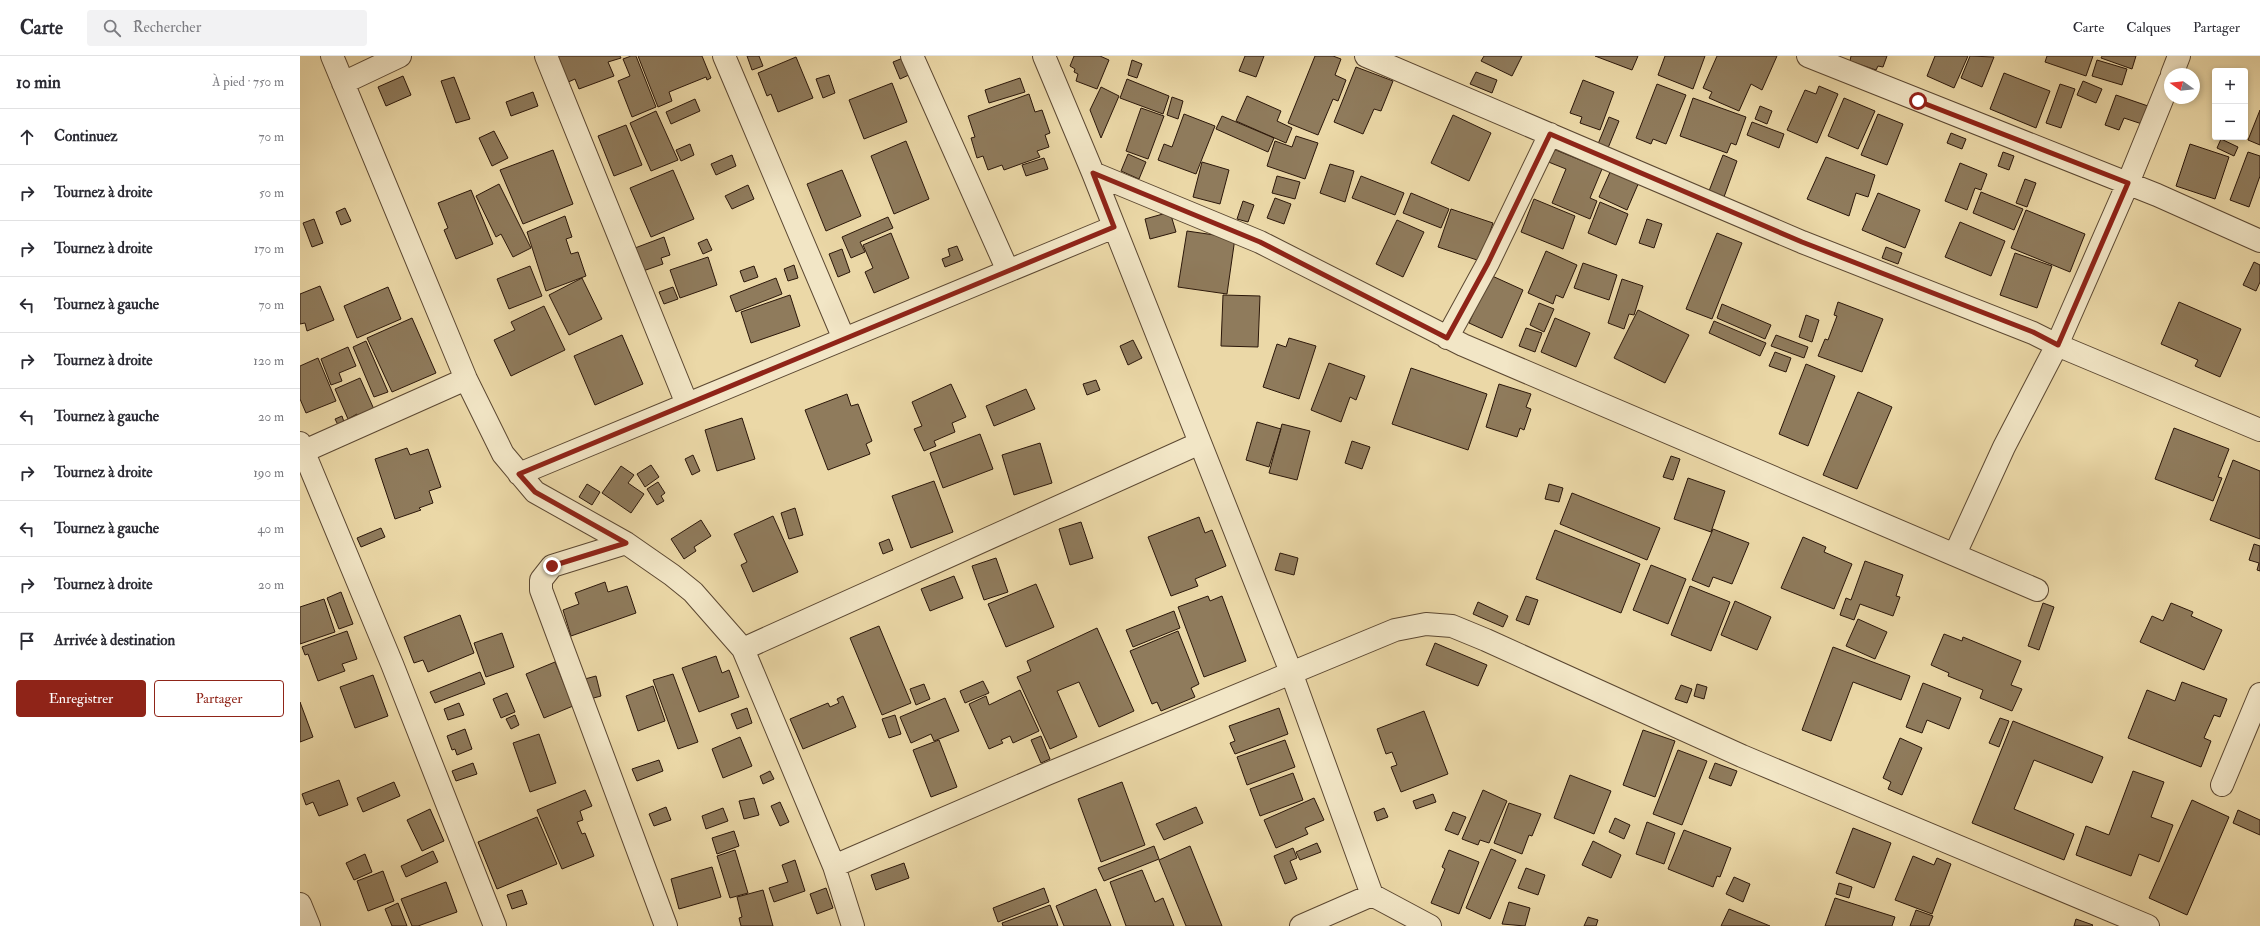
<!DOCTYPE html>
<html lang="fr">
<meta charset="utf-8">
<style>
body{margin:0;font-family:"IM FELL Double Pica",serif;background:#f2f2f3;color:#2b2b33}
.controls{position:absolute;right:12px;top:12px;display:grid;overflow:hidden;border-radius:4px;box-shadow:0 2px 6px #0003}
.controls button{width:36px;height:36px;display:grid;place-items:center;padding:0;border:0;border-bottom:1px solid #e1e1e2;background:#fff;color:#2b2b33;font:20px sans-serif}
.compass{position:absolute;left:1864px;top:12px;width:36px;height:36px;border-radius:50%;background:#fff;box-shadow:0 2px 6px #0003;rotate:285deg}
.stop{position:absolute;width:12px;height:12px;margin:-9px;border:3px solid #8f2418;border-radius:50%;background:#fff}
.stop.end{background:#8f2418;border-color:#fff;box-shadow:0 1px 4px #0008}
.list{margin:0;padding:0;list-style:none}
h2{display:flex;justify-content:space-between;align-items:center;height:52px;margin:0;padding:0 16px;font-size:17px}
h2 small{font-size:13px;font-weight:400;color:#7c7c81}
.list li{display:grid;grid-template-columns:26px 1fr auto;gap:12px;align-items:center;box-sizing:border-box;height:56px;padding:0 16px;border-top:1px solid #e1e1e2}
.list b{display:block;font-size:15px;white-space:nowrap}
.list em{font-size:13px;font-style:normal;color:#7c7c81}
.actions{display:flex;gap:8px;padding:12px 16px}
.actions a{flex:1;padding:9px 0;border:1px solid #8f2418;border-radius:4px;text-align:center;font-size:14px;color:#8f2418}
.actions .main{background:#8f2418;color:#fff}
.icon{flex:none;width:22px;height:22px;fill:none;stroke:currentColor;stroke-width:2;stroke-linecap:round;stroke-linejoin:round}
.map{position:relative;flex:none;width:1960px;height:870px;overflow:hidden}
header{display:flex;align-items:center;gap:24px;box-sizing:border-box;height:56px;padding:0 20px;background:#fff;border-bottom:1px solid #e1e1e2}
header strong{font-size:19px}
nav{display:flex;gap:22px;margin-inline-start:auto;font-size:14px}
.search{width:280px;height:36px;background:#f2f2f3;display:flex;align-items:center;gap:10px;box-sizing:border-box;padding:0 14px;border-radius:4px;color:#7c7c81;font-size:15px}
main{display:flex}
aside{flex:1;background:#fff}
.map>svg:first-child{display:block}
</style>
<header>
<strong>Carte</strong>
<div class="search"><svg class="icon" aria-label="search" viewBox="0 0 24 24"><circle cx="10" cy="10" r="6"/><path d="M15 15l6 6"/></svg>Rechercher</div>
<nav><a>Carte</a><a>Calques</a><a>Partager</a></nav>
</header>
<main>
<aside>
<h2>10 min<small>À pied · 750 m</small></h2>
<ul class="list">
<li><svg class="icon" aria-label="ahead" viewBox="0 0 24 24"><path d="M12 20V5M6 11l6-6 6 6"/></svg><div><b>Continuez</b></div><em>70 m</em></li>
<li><svg class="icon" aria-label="right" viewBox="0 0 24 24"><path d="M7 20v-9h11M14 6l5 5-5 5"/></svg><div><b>Tournez à droite</b></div><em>50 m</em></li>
<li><svg class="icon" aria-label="right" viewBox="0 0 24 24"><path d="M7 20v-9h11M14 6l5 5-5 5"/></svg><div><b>Tournez à droite</b></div><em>170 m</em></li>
<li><svg class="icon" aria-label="left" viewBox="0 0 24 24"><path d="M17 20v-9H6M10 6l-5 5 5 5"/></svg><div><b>Tournez à gauche</b></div><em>70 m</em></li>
<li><svg class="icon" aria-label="right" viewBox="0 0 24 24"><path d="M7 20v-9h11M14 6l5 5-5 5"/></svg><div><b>Tournez à droite</b></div><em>120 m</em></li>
<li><svg class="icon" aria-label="left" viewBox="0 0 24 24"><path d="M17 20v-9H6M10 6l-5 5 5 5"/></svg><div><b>Tournez à gauche</b></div><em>20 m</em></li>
<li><svg class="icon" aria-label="right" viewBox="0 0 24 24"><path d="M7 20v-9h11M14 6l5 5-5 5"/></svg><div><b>Tournez à droite</b></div><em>190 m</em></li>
<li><svg class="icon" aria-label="left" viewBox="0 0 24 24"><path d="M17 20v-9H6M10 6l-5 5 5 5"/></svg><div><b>Tournez à gauche</b></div><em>40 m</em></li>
<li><svg class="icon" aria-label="right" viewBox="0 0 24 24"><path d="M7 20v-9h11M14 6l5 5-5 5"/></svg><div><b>Tournez à droite</b></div><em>20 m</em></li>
<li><svg class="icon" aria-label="arrive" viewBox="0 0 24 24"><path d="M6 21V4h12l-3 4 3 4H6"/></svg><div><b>Arrivée à destination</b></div></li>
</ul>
<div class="actions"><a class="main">Enregistrer</a><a>Partager</a></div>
</aside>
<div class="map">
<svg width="1960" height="870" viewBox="0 0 1960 870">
<rect width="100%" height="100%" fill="#ebd8a7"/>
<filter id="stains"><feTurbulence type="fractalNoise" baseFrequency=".005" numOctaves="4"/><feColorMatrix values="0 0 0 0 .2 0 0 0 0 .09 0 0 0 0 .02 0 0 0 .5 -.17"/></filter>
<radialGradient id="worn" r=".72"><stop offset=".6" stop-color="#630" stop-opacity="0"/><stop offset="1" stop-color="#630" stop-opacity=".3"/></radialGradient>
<path fill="#8f7b5c" stroke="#2b170a" d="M257 0H320L321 2 308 6 314 20 279 33 275 23 266 27Z
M331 0H336L356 51 332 61 318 25 330 20 323 3Z
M338 0H402L411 22 407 24 406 21 369 36 372 45 358 51Z
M447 0H459L463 10 452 14Z
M774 0H800L809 4 797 33 776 25 778 18 774 16 775 13 770 10Z
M945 0H964L956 21 939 15Z
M1015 0H1033L1041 3 1035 19 1046 24 1038 45 1033 43 1018 79 988 67Z
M1184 0H1222L1212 20 1181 5Z
M1295 0H1338L1332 14Z
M1365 0H1405L1393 33 1358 19Z
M1417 0H1477L1462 34 1451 28 1439 55 1409 42 1412 36 1403 32Z
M1551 0H1587L1583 11 1578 10 1576 14 1550 5Z
M1635 0H1668L1654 32 1627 20Z
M1670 0 1694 1 1682 31 1661 22Z
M1747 0H1793L1786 20 1745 6Z
M1802 0H1836L1832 13 1801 2Z
M496 1 513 42 478 56 471 38 467 40 458 17Z
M603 2 611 18 600 23 593 6Z
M832 4 842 8 837 22 828 19Z
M1797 4 1827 13 1822 29 1792 20Z
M1056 11 1093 25 1081 55 1074 53 1063 78 1034 66Z
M1176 16 1197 24 1192 37 1170 28Z
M1704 17 1750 35 1736 72 1690 53Z
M529 19 535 37 523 42 516 23Z
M103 20 111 39 86 50 78 31Z
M154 21 170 63 156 67 141 25Z
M720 22 725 36 689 47 685 34Z
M827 23 869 40 863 58 820 42Z
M1283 24 1314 36 1300 74 1280 67 1282 61 1270 57Z
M1783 25 1802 33 1796 47 1777 39Z
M592 27 607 66 564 83 549 44Z
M1357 28 1386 39 1366 88 1353 83 1351 88 1336 82Z
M1760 28 1775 33 1761 72 1746 67Z
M1519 30 1538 38 1517 87 1487 74 1505 34 1516 38Z
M801 31 819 40 801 82 790 54Z
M233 36 238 50 211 60 206 46Z
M729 38 735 56 742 54 750 77 745 79 749 91 737 95 740 101 704 114 702 109 688 114 683 100 677 102 671 82 675 81 668 60Z
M1816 39 1848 50 1842 68 1824 62 1819 74 1805 69Z
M947 40 981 55 977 65 992 72 986 87 936 65Z
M872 41 883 45 878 63 867 59Z
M1393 42 1446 61 1436 89 1431 87 1427 97 1380 80Z
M1544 42 1575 55 1558 93 1528 80Z
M395 43 400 55 371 68 366 56Z
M1460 50 1472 55 1467 68 1455 63Z
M841 52 864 60 848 103 826 95Z
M1960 54V89L1948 84Z
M356 55 378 104 351 115 330 67Z
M884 58 915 70 896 118 858 104 864 88 872 91Z
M1578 58 1603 68 1587 109 1561 99Z
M1153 59 1191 77 1169 125 1131 107Z
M922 60 974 82 968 96 916 73Z
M1309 61 1319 65 1308 92 1298 88Z
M1452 66 1484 78 1479 92 1447 79Z
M326 69 342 109 314 120 298 80Z
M194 75 208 102 192 110 179 82Z
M1651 77 1666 83 1662 93 1647 87Z
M996 80 1018 87 1005 123 967 110 975 85 992 91Z
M1921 83 1938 91 1934 100 1917 92Z
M606 85 629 143 594 158 571 100Z
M390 88 394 99 381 105 376 94Z
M1890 88 1929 101 1915 143 1876 130Z
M1251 92 1302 113 1290 142 1297 145 1290 163 1252 147 1266 113 1246 105Z
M253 94 273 148 223 168 200 114Z
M1703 96 1714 100 1709 114 1698 110Z
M1948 96 1960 100V120L1949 151 1930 144Z
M828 98 846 106 839 123 821 115Z
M432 99 436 110 416 119 411 108Z
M1423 99 1437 105 1424 141 1409 135Z
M1526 101 1575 119 1568 141 1556 137 1549 160 1507 143Z
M744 102 748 113 726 120 722 109Z
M902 106 929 114 920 148 893 141Z
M1660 107 1687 118 1681 134 1675 132 1667 154 1645 145Z
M1030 108 1054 115 1045 146 1020 137Z
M373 114 394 163 351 181 330 132Z
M542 114 561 160 526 175 507 128Z
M1311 114 1339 126 1327 154 1299 141Z
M977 120 1000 126 995 143 972 137Z
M1061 120 1104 137 1095 159 1052 142Z
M1725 123 1736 127 1727 151 1716 147Z
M199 128 231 192 213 201 201 178 196 181 176 140Z
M448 129 454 143 432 153 425 140Z
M171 134 193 188 156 203 144 174 148 172 138 147Z
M1681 136 1723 153 1714 174 1673 157Z
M1111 137 1149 153 1141 172 1103 157Z
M1578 137 1620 154 1605 192 1562 174Z
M975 142 991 148 984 168 967 162Z
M1234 143 1275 160 1263 193 1221 176Z
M943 145 954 149 948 166 937 163Z
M1300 146 1328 158 1316 189 1288 177Z
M45 152 51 165 41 169 36 156Z
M1151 153 1193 167 1180 205 1138 191Z
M1726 154 1785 178 1770 216 1711 192Z
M870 156 876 176 850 183 845 163Z
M265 160 272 181 266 183 271 198 278 196 286 220 246 235 227 176Z
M588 161 593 172 560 186 565 196 551 202 542 181Z
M14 163 23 187 12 191 3 167Z
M1347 163 1362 168 1354 192 1339 187Z
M1097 164 1124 176 1103 221 1076 208Z
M1660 166 1705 185 1691 220 1645 201Z
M887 175 935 182 927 238 878 231Z
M591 177 609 222 574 237 565 216 573 212 563 189Z
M1417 177 1442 187 1412 263 1386 253Z
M364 181 370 199 361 202 363 208 343 215 335 192Z
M407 183 412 194 403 198 398 187Z
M657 190 663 204 645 211 642 203 650 200 648 193Z
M1586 191 1602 197 1598 208 1582 202Z
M542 193 550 216 538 221 529 198Z
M1246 195 1277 209 1263 242 1256 239 1253 248 1228 237Z
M1715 197 1752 210 1737 252 1700 239Z
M408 201 417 229 380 242 370 214Z
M1954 206 1960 209V226L1956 235 1943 229Z
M1283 207 1317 219 1309 244 1274 232Z
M494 209 498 222 488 225 484 213Z
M230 210 242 240 209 253 197 223Z
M454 210 458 221 444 226 440 215Z
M1190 219 1223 234 1202 282 1169 267Z
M282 222 302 263 269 279 249 239Z
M476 222 482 238 436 256 430 240Z
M1322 223 1343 230 1334 259 1329 258 1324 273 1308 267Z
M20 230 34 264 7 275 5 267 0 268V238Z
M88 231 101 263 57 282 44 250Z
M373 231 378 243 364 248 359 236Z
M490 239 500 270 451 287 441 256Z
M923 239 960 240 958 291 921 290Z
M1538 246 1583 263 1562 316 1518 300 1525 283 1528 284 1537 260 1534 259Z
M1879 246 1941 273 1920 321 1895 310 1898 304 1861 288Z
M1239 247 1254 253 1244 276 1230 269Z
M1422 248 1471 269 1465 283 1417 262Z
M244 250 265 294 211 320 194 284 215 274 211 266Z
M1338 254 1389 279 1365 327 1314 302Z
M1506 259 1519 264 1512 286 1499 281Z
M112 262 136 317 92 336 67 282Z
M1255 262 1290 277 1276 311 1241 296Z
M1414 265 1466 287 1460 300 1409 277Z
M1226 272 1242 277 1235 296 1219 290Z
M322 279 343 328 295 349 274 300Z
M1476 279 1508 291 1504 302 1471 290Z
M989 282 1016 290 999 343 963 331 977 288 986 291Z
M833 284 842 302 828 309 820 290Z
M66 285 88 336 74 341 53 291Z
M48 291 56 310 39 317 42 325 31 329 21 303Z
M1475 296 1491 302 1486 316 1469 310Z
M18 302 36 345 6 357 0 343V310Z
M1029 307 1065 320 1056 344 1050 341 1041 366 1011 354Z
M1506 308 1535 320 1508 390 1479 378Z
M1111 312 1187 338 1168 394 1092 368Z
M60 322 77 360 61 367 57 358 48 363 35 333Z
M796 324 800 334 787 339 783 328Z
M651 328 666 361 652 367 655 376 634 385 636 390 624 395 614 373 622 370 612 346Z
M1199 328 1231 338 1226 351 1231 353 1224 374 1220 372 1217 381 1186 371Z
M726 333 735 353 694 370 686 350Z
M1558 336 1592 351 1557 433 1523 419Z
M547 338 551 350 558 348 572 385 566 388 570 398 528 414 505 354Z
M42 360 44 366 38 369 35 363Z
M442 362 455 403 417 415 405 374Z
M957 366 981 373 969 411 946 404Z
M982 368 1010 375 997 424 969 417Z
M1874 372 1929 393 1918 421 1922 422 1913 445 1855 423Z
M680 378 693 413 643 432 630 397Z
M1052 385 1070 391 1062 413 1045 407Z
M740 387 752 427 714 439 702 399Z
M107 392 110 399 128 393 141 431 129 435 133 447 119 452 121 454 95 463 75 403Z
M393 399 400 415 392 419 385 403Z
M1371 400 1380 403 1373 424 1363 421Z
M1933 404 1960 415V483L1910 464Z
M351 409 359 421 345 431 337 418Z
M321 410 334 419 328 427 344 438 331 457 302 437Z
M1388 422 1425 435 1411 476 1374 463Z
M634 425 653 476 611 492 592 440Z
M358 426 365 437 361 440 364 445 357 449 347 433Z
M287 428 300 436 292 449 279 441Z
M1249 428 1263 432 1259 446 1245 443Z
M1272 437 1360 472 1347 504 1260 468Z
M495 452 503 479 489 483 481 457Z
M473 460 498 516 453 536 441 509 447 506 434 478Z
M899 461 905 477 912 474 926 510 895 523 898 530 871 540 848 481Z
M401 464 411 480 394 491 396 495 384 503 371 483Z
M781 466 793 502 770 509 759 473Z
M81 472 85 481 61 491 57 482Z
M1413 473 1449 487 1432 528 1413 521 1409 531 1392 524Z
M1255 474 1340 508 1321 557 1236 523Z
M1503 481 1526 491 1524 496 1552 508 1534 553 1481 532Z
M589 483 593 494 583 498 579 487Z
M1954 488 1960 490V515L1957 514 1959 507 1949 504Z
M980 497 998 502 994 519 975 514Z
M696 502 708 536 684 544 672 510Z
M1565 505 1603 519 1596 540 1600 541 1593 560 1560 548 1554 564 1540 559 1546 542 1551 544Z
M1351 509 1386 523 1368 568 1333 554Z
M654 520 663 542 630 555 621 533Z
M305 526 308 536 327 530 336 557 271 580 263 554 279 548 275 537Z
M736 528 754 571 706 591 688 548Z
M1390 530 1430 546 1411 595 1371 579Z
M41 536 53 568 39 573 27 542Z
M908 540 910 545 922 540 946 605 904 621 878 551Z
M1226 540 1238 544 1229 569 1216 564Z
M24 543 35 576 0 588V551Z
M1435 545 1471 561 1457 594 1421 579Z
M1178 546 1208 560 1203 571 1173 558Z
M1743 547 1754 551 1739 594 1728 590Z
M1871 547 1893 556 1891 560 1922 574 1904 614 1840 586 1852 560 1863 565Z
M874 555 880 572 833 591 826 574Z
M160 559 174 597 128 616 123 604 114 607 104 581Z
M1558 563 1587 576 1575 603 1546 590Z
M579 570 611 647 582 659 550 582Z
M797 572 834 655 799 671 779 626 757 635 777 681 750 693 717 621 731 615 727 605Z
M47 575 57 603 42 608 45 615 18 625 8 598 5 599 2 591Z
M878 575 899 628 891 632 895 641 861 655 857 646 852 648 830 595Z
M202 577 214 611 186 621 174 587Z
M1644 578 1662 585 1663 581 1721 605 1711 629 1722 633 1712 655 1680 642 1683 634 1648 620 1649 617 1631 609Z
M1135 587 1187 609 1178 630 1126 609Z
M1533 591 1610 620 1601 644 1553 626 1531 685 1502 674Z
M416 600 422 617 429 614 439 641 399 656 382 612Z
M255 606 273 650 244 662 226 618Z
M180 616 185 628 135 647 130 636Z
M373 618 398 686 378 693 353 624Z
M73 619 88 660 55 672 40 631Z
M296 620 301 640 290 643 285 623Z
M683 625 689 637 665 647 660 635Z
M1882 626 1927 643 1920 661 1914 659 1904 682 1911 685 1901 711 1828 682 1847 634 1875 645Z
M1623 627 1661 642 1649 673 1627 664 1622 677 1606 671Z
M624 628 630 643 616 649 610 633Z
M1397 628 1407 631 1404 643 1394 640Z
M1381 629 1392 633 1387 647 1375 643Z
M353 630 365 665 338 675 326 640Z
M720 634 739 675 713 687 710 680 701 684 703 687 689 693 669 648 686 640 689 649Z
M207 637 215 656 201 662 193 643Z
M543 640 556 671 503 693 490 663 528 647 530 651 539 647 537 643Z
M645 642 659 675 634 685 631 678 611 687 600 661Z
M0 646 13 681 0 686Z
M159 647 164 659 148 664 144 653Z
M447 652 452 667 437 673 431 658Z
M979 652 988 678 935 698 930 687 935 685 929 670Z
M1124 655 1148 718 1101 736 1091 711 1097 709 1092 696 1086 698 1077 673Z
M215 659 219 669 211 673 206 663Z
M595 659 601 678 589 682 582 663Z
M1700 662 1709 665 1699 691 1689 687Z
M1713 665 1803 701 1792 727 1734 704 1714 753 1774 778 1764 804 1672 767Z
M165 673 172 693 157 699 155 693 152 694 147 680Z
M1343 674 1375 685 1355 741 1323 729Z
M239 678 256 727 230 736 213 687Z
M741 680 750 703 741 707 731 684Z
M440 681 452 710 423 722 412 693Z
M1600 682 1622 692 1602 739 1588 733 1591 726 1583 722Z
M639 684 657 731 631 741 613 694Z
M985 684 995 711 947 729 937 701Z
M1378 694 1407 705 1382 769 1353 758Z
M359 704 363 715 337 725 332 713Z
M173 707 177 718 156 725 152 715Z
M1415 707 1437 715 1431 730 1409 722Z
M470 715 474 723 463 728 460 720Z
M1833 715 1864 726 1851 761 1873 769 1859 806 1839 798 1831 820 1776 799 1786 770 1809 779Z
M993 717 1003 744 960 760 950 733Z
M1270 719 1311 735 1294 778 1254 762Z
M39 724 48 749 19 760 13 746 6 749 2 738Z
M94 726 100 740 63 756 57 742Z
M822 726 845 789 801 806 778 743Z
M285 734 292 750 280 755 283 764 277 766 282 778 285 777 294 800 262 813 237 754Z
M1183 734 1207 745 1189 787 1180 784 1178 789 1162 783Z
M1133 738 1136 746 1116 753 1113 745Z
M454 742 459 759 444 763 439 745Z
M1014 742 1024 764 1005 772 1008 778 976 792 964 764Z
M1892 744 1929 761 1887 859 1849 842Z
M480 746 489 766 480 770 471 750Z
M1209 747 1241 758 1232 780 1229 779 1222 798 1194 787Z
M366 751 371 764 354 770 349 758Z
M896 751 903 767 864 784 856 768Z
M423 752 428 765 406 773 402 760Z
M1084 752 1088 761 1077 765 1074 756Z
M130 753 144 785 122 795 107 764Z
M1938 754 1960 764V779L1933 767Z
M1153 756 1166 761 1158 779 1145 774Z
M237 761 257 808 197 833 178 786Z
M1315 762 1330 769 1324 783 1309 776Z
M1347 766 1375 777 1364 808 1336 798Z
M1553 772 1591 787 1574 832 1536 817Z
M1384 774 1431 792 1420 821 1417 820 1413 831 1368 813Z
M434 775 439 790 417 798 412 782Z
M1293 785 1321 799 1311 822 1282 809Z
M1017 787 1021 796 1000 804 996 796Z
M854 790 859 803 804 825 798 812Z
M890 790 922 870H886L859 804Z
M993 792 997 802 990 805 997 823 985 828 974 800Z
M1191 793 1216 804 1190 863 1166 852Z
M435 794 448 837 430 842 417 800Z
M1149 794 1179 806 1159 858 1131 847 1145 813 1142 811Z
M133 795 138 806 106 821 101 810Z
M65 798 72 816 54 824 46 807Z
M1613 800 1634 809 1637 802 1651 808 1632 858 1595 844Z
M495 804 505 835 474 846 469 832 488 826 482 809Z
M604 807 609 822 576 834 571 819Z
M412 811 421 841 379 853 371 823Z
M1226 812 1245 819 1238 839 1218 832Z
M842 814 855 846 863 842 874 870H826L810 826Z
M83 815 94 845 68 855 57 825Z
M1434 821 1450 828 1443 846 1426 838Z
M146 826 157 856 118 870H112L101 843Z
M1539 827 1552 831 1549 842 1536 838Z
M526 832 533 852 517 858 510 838Z
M744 832 749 846 698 866 693 852Z
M796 833 811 870H764L756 850Z
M222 834 227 848 212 853 207 839Z
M463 834 473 870H441L439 862 442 861 437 841Z
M1535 842 1595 861 1592 870H1525Z
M1209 846 1230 852 1225 870 1202 868Z
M98 847 107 870H92L85 853Z
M750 849 758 870H703L702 867Z
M1429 853 1470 870H1421Z
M1616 854 1633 860 1629 870H1610Z
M1288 861 1298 864 1296 870H1284Z
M1776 863 1793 869 1792 870H1774Z"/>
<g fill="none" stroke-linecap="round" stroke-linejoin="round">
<defs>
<path id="minor" d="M32 0 166 323 203 398 235 436 326 487 372 519 393 536 443 593 534 810 553 870
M246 0 387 348
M424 0 544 283
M612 0 708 215
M744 0 793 117 991 616 1072 839 1130 870
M1066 0 1502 186 1733 277 1757 289 1960 374
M1508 0 1857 139 1960 185
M1872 18 1879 0
M43 27 100 0
M793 117 960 186 1163 289 1737 534
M1147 282 1188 207 1250 78
M0 387 92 608 195 870
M0 397 166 323
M219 418 814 171
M326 487 252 510 241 524V534L366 870
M1655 498 1704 391 1757 289 1828 127 1870 24
M443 593 900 387
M1922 729 1960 638
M534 810 747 718 1095 574 1126 568 1152 570 1186 584 1442 700 1848 870
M0 848 9 870
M1001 870 1072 839"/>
</defs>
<use href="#minor" stroke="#5b4731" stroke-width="24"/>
<use href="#minor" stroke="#f2e6c6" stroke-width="22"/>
</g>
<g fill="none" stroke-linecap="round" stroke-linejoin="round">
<path stroke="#8f2418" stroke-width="5" d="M252 510 326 487 235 436 219 418 814 171 793 117 960 186 1147 282 1188 207 1250 78 1502 186 1733 276 1758 289 1828 127 1618 45"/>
</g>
<rect width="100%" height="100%" filter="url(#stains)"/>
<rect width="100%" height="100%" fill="url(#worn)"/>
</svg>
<div class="controls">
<button>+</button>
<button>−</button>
</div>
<svg class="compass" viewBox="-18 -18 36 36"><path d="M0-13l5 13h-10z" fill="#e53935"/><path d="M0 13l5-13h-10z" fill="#7c7c81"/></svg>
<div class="stop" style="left:1618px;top:45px"></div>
<div class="stop end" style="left:252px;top:510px"></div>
</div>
</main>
